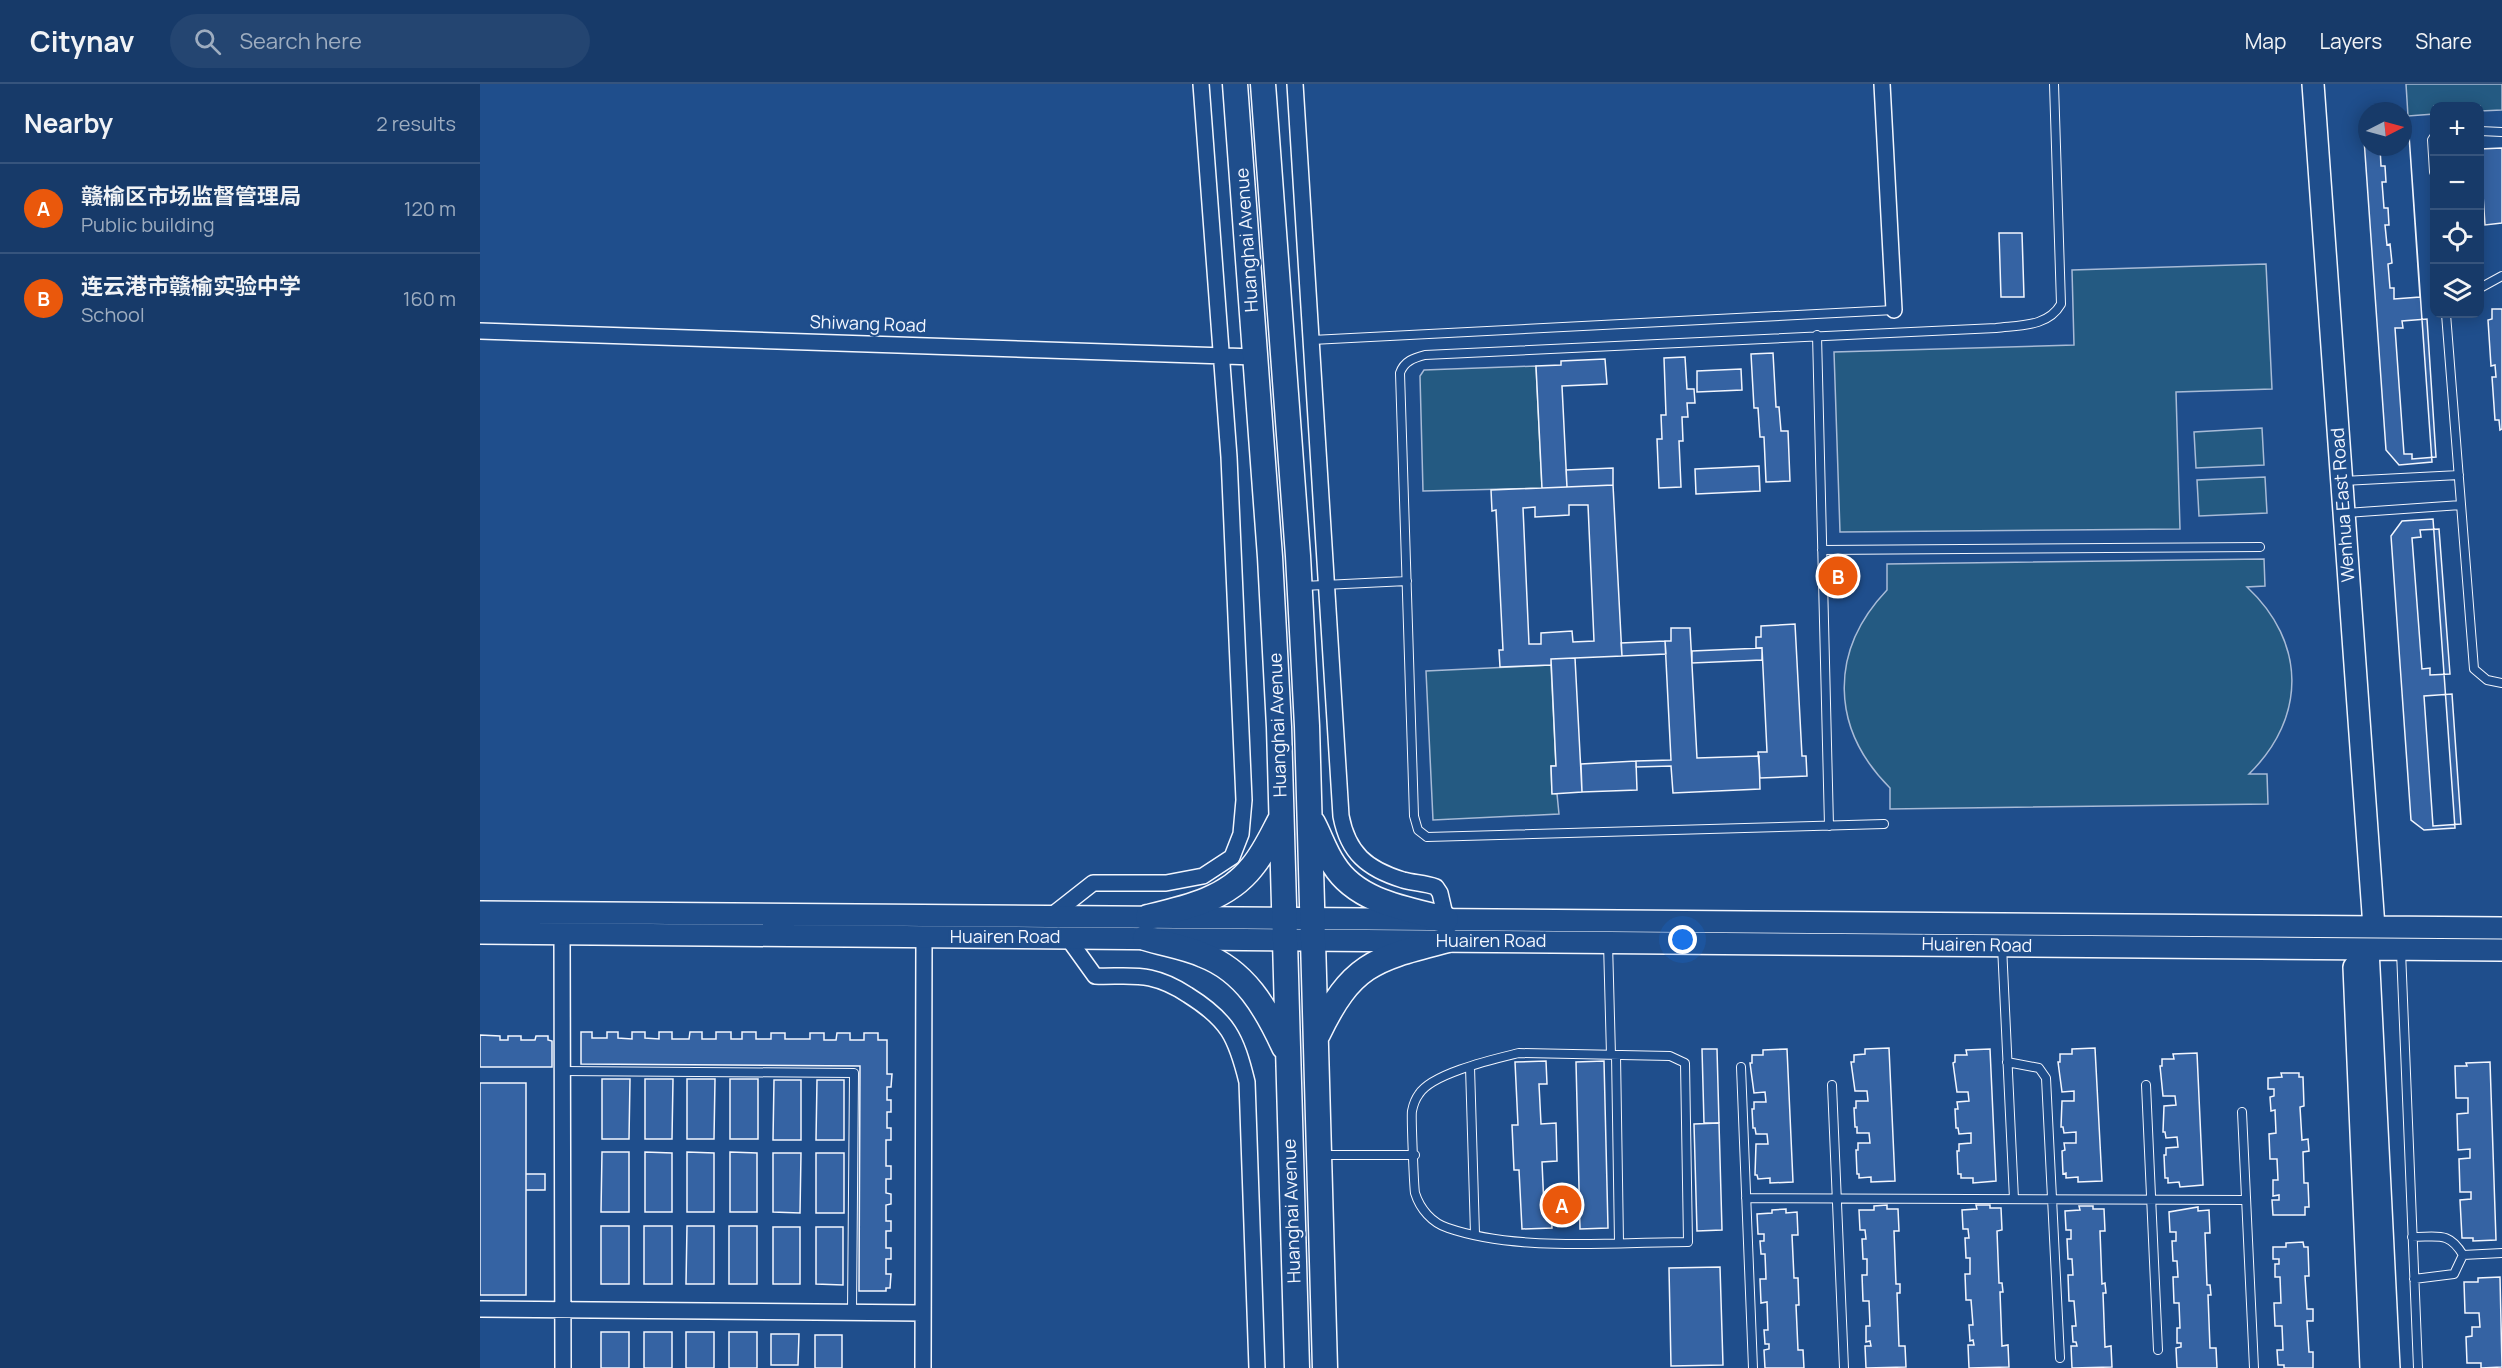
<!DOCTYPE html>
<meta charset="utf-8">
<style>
body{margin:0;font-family:Manrope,"Noto Sans SC",sans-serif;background:#244571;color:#f1f3f6}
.controls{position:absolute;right:18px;top:18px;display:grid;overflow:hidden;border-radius:12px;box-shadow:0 3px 15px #0003}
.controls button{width:54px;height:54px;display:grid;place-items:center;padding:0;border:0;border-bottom:2px solid #36547d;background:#173a69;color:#f1f3f6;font:30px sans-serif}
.compass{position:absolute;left:1878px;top:18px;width:54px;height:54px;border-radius:50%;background:#173a69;box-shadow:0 3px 15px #0003;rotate:84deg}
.you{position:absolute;left:1203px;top:856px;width:21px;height:21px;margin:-15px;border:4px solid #fff;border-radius:50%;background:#1a73e8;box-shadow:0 0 0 9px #1a73e833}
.badge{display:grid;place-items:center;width:39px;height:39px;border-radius:50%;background:#ea580c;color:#fff;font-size:20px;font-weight:700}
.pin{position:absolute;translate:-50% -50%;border:3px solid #fff;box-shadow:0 2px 6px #0006}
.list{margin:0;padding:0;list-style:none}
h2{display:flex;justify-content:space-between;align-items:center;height:78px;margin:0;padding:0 24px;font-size:26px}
h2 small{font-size:20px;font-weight:400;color:#9eadc0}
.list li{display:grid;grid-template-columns:39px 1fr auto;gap:18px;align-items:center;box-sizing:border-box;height:90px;padding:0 24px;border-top:2px solid #36547d}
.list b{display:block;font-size:22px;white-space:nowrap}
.list p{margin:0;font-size:20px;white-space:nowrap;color:#9eadc0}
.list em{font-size:20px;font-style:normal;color:#9eadc0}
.icon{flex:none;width:33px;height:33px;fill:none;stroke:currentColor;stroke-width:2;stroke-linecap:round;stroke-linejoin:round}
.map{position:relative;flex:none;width:2022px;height:1284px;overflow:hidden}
header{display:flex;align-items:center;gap:36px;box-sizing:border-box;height:84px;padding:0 30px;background:#173a69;border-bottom:2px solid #36547d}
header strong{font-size:28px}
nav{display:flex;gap:33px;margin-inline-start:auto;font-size:21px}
.search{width:420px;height:54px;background:#244571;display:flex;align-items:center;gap:15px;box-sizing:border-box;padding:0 21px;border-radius:33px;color:#9eadc0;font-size:22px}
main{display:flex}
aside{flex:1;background:#173a69}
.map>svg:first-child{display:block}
</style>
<header>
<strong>Citynav</strong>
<div class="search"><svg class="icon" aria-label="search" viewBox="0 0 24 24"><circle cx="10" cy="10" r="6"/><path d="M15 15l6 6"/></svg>Search here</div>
<nav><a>Map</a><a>Layers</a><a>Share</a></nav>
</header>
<main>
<aside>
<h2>Nearby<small>2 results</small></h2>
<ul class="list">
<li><span class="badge">A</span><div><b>赣榆区市场监督管理局</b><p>Public building</p></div><em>120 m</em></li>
<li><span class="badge">B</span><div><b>连云港市赣榆实验中学</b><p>School</p></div><em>160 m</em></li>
</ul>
</aside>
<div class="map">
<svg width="2022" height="1284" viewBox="0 0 2022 1284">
<rect width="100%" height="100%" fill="#1f4e8c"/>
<path fill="#245a82" stroke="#a8bbd7" stroke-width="1.5" d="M1926 0H2022V26L2000 27V22H1954V30L1928 32Z
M1786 180 1792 305 1696 308 1700 445 1360 448 1354 268 1594 261 1592 186Z
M1056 282 1062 404 943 407 940 292 944 286Z
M1782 344 1784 381 1716 384 1714 348Z
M1785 393 1787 429 1719 432 1717 396Z
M1784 475 1785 502 1767 503C1826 558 1827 633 1769 690H1787L1788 720 1410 725V704C1350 644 1349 567 1407 506V480Z
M1071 581 1076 682H1071L1072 709 1077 710 1079 730 953 736 946 587Z"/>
<path fill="#3563a3" stroke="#f2f6ff" stroke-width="1.5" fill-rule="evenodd" d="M1929 51 1940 213 1914 215V204H1910L1908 180 1912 179 1910 160 1907 161 1905 141H1909L1908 124H1904L1902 98H1906L1905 82H1901L1900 63H1923V52Z
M1929 51 1952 378 1919 381 1906 366 1884 55 1887 54V63H1923V52Z
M2022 64V139L2005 141 2000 65Z
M1519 149H1542L1544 213H1521Z
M2012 225H2022V345L2020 346 2019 336H2015L2012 293H2016L2015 281 2011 282 2008 236 2012 235Z
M1947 235 1956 373 1932 375V370H1924L1915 244H1923L1922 237Z
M1293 269 1296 323H1299L1301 347H1308L1310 397 1286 398 1284 353H1280L1278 324H1274L1271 270Z
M1205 273 1207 305H1214L1215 319H1207L1208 333H1202L1203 357H1199L1201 403 1179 404 1177 355H1182L1181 331H1186L1184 274Z
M1125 275 1127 300 1082 302 1087 403 1062 404 1056 282 1081 281V277Z
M1261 285 1262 306 1217 308V287Z
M1279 382 1280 407 1216 410 1215 385Z
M1133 384V401L1087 403 1086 386Z
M1133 401 1142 572 1071 575V581L1020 583 1019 566H1023L1016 426 1012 427 1011 406ZM1089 421H1108L1114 557 1093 558 1092 547 1061 549V560H1049L1043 424 1055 423V433L1089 431Z
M1953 435 1975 744 1944 746 1931 736 1911 452 1922 437Z
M1959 445 1970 590 1950 591V584L1942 585 1932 454 1941 453 1940 446Z
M1315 540 1322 672H1326L1327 692 1280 694 1278 668H1287L1282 564H1276V553H1281V542Z
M1191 544H1210L1217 674 1279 672 1280 705 1193 709 1191 682 1156 683V677L1191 676 1185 557H1191Z
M1185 557 1186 570 1142 572 1141 559Z
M1282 564V576L1212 579V567Z
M1095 574 1102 708 1072 710 1071 682H1076L1071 575Z
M1972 610 1981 740 1953 742 1944 612Z
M1156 677 1157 706 1102 708 1101 680Z
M101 948H112V954H127V948H138V954L152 955V948H165V954L179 955V948H192V955H209L210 948H222V955H236V948H251V955H262V948H276V955H291V949H305V955H330V949H344V956H356L357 949H370V956H384V949H398V956H407V990H412L411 1003H407V1016H411V1028H407V1044H411V1056H406V1082H411V1095H406V1109L411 1110V1120L406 1121V1137H411V1147H406V1164H411V1175H406V1190H411L410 1204H406V1207H379L380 982 101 980Z
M0 951 20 952V956H28V952H41V956H55L56 952H68V956L72 957V983H0Z
M1409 964 1415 1097 1391 1098V1093L1379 1094V1090H1377L1376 1066H1378V1059H1390L1389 1049H1377V1043H1375L1374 1024H1376V1017H1388L1387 1007H1375L1371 978H1374V971L1385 970V965Z
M1615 964 1622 1097 1598 1098V1093L1586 1094V1089L1583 1090 1582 1067 1585 1066 1584 1059H1596V1048L1584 1049 1583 1043H1581L1582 1017H1594V1007L1582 1008 1578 978H1580V970H1592V965Z
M1222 965H1237L1239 1039H1224Z
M1307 965 1313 1098 1290 1099V1094L1278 1095 1277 1091H1275L1276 1060H1288L1287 1050H1276L1275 1044H1273L1272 1025H1274V1018H1286L1285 1008 1274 1009 1270 979H1272V971H1283V966Z
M1510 965 1516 1097 1493 1099V1094H1481V1090H1478L1477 1067H1479V1060L1491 1059V1049L1479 1050 1478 1044H1476L1475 1025H1478L1477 1018 1489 1017 1488 1008H1477L1473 979 1475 978V971H1487L1486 966Z
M1717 969 1723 1101 1700 1103 1699 1098 1688 1099V1094H1685L1684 1071H1686V1064L1698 1063 1697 1053 1686 1054 1685 1048H1683L1684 1022 1696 1021 1695 1012H1683L1680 982H1682V975H1694L1693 970Z
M1066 977 1067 1000H1059L1061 1040 1076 1039 1077 1077 1062 1078 1064 1123 1071 1122 1072 1144 1042 1145 1039 1086H1034L1032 1041H1038L1035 978Z
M1124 977 1128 1144 1100 1145 1096 978Z
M2010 978 2016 1156 1993 1157V1154H1982L1980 1116 1991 1115V1108H1980L1979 1075 1990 1074V1065L1978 1066 1977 1030 1988 1029V1014H1976L1975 982H1987L1986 979Z
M1801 989H1819V993H1823L1824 1022 1820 1023 1822 1056 1828 1055 1829 1067 1823 1068 1824 1099H1828L1829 1123H1825V1131H1793L1792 1116H1799V1111L1793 1112V1096H1798L1797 1075H1790L1789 1050 1796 1049 1795 1026 1791 1027 1790 1013 1794 1012V1005H1788V994L1802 993Z
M122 995H150L149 1055H122Z
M165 995H193L192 1055H165Z
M207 995H235L234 1055H207Z
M250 995H278V1055H250Z
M294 996H321V1056H293Z
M337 996H364V1056H336Z
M0 999H46V1211H0Z
M1239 1039 1242 1146 1217 1147 1214 1040Z
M122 1068H149V1128H121Z
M165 1068 192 1069V1128H165Z
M207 1068 234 1069V1128H207Z
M250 1068 277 1069V1128H250Z
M293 1069H321L320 1129 293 1128Z
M336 1069H364V1129H336Z
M46 1090H65V1106H46Z
M1407 1121V1125H1418L1419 1147H1414L1416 1200H1420V1209H1417L1419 1262H1425L1426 1283 1386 1284 1385 1262H1391L1390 1257 1386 1258V1242H1390L1389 1217H1383L1382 1191H1387V1175H1383L1382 1155H1386L1385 1146H1380L1379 1126H1394V1122Z
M1496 1121H1510V1124H1521L1522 1146 1517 1147 1519 1199H1522L1523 1208H1520L1522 1262 1528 1261 1529 1283 1489 1284 1488 1261H1494L1493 1256 1490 1257 1489 1241H1493L1491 1216H1486L1485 1190H1490V1174H1486L1485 1154H1489L1488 1145H1483L1482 1126 1497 1125Z
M1599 1122H1613V1125H1624L1625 1147H1620L1622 1200 1625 1199 1626 1209H1623L1625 1263 1631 1262 1632 1283 1592 1284 1591 1262H1597L1596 1258H1593L1592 1242H1596L1594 1217H1589L1588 1191H1593L1592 1175H1588L1587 1155H1591V1146H1586L1585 1127 1600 1126Z
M1718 1123V1127L1729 1126 1730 1149H1725L1727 1201H1730L1731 1211H1728L1730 1264H1736L1737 1284H1697L1696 1264 1701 1263V1259H1697V1244H1700L1699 1219H1694L1693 1193H1698L1697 1177H1693L1692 1157H1696V1148H1690L1689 1128Z
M1306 1125V1129L1317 1128 1318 1151H1312L1314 1194H1318L1319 1221H1316L1318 1266H1323L1324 1284H1285L1284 1266 1289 1265V1260H1285L1284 1246H1288L1287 1218 1281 1219 1280 1195H1286L1285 1170H1281L1280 1157H1284V1150H1278L1277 1130 1292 1129V1126Z
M121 1142H149V1200H121Z
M164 1142H192V1200H164Z
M207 1142H234V1200H206Z
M249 1142H277V1200H249Z
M293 1143H320V1200H293Z
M336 1143H363V1201L336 1200Z
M1823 1158 1824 1163H1828L1829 1192H1825L1827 1225H1833V1237H1827L1829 1268H1833V1284H1804V1281H1798L1797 1266H1803L1802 1242H1795L1794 1219H1801L1800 1193H1795V1180H1799V1175H1793V1163H1806V1159Z
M1240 1183 1243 1281 1191 1282 1189 1184Z
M2020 1193 2022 1283 2001 1284V1279H1987L1986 1253 1992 1252V1243H2000L1999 1229H1985L1984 1198H1998V1194Z
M121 1248H149V1284H121Z
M164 1248H192V1284H164Z
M206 1248H234V1284H206Z
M249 1248H277V1284H249Z
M291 1250H319L318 1281H291Z
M335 1251H362V1284H335Z"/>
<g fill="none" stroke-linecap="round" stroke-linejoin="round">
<defs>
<path id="lane" d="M2000 47 2022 48
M1954 53 1952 56 1954 88
M2000 204 2022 192
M1966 230 1994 585 2007 596 2022 599
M1337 251 1349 742
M832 256 1414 226
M1863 397 1979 391
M1866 429 1981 421
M1342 466 1780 463
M823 502 927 497
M1404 740 947 753 938 746 934 732 920 289C924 277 934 274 945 271L1516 244C1540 241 1568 243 1581 220L1574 0
M1128 859 1131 971
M1522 862 1534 1115
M1921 867 1938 1284
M1039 969 1190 972 1205 979 1208 1158C1134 1158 1038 1168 968 1144 952 1139 940 1125 935 1109 934 1103 931 1032 932 1027 933 1022 936 1014 939 1010 952 989 1015 975 1039 969Z
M1136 971 1139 1158
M1527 978 1559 984 1566 994 1580 1274
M990 983 995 1150
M1261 983 1273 1284
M82 987 374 989 372 1228
M1352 1001 1364 1284
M1666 1001 1678 1266
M1762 1028 1774 1284
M843 1071H935
M1266 1114 1766 1116
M1932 1153C1958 1153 1969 1147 1983 1171L1974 1190 1934 1195
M1983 1171 2022 1169"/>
<path id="street" d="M815 0 861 732C868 769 887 785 923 796 934 799 945 799 956 803L960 809 966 835
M1402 0 1414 226
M0 247 775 273
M571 832 613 799H686L723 792 752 773 761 750 764 716 749 373 721 0
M82 849 83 1284
M587 853 615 892C632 893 653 890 670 894 684 897 696 903 708 911 748 936 756 953 767 998L777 1284
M0 1225 443 1229
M443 1284 444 852"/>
<path id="secondary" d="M1833 0 1894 843
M0 828 2022 844
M0 849 2022 866
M1888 865 1909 1284
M1874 883 1891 1284"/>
<path id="primary" d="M755 0 790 473 799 643 817 1284
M783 0 818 472 827 642 845 1284
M833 739C840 752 845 768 854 781 877 818 927 825 966 835
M668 833C706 824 747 815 772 783 784 769 792 751 801 734
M665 854C684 860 705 863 723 871 765 887 786 924 804 963
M838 950C872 879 895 875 968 856"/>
</defs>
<use href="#lane" stroke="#f2f6ff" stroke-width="10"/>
<use href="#street" stroke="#f2f6ff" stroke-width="18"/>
<use href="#secondary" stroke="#f2f6ff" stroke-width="24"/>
<use href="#primary" stroke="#f2f6ff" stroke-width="27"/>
<use href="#lane" stroke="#1f4e8c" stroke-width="8"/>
<use href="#street" stroke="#1f4e8c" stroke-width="15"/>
<use href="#secondary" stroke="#1f4e8c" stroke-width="21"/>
<use href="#primary" stroke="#1f4e8c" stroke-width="24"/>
</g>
<g text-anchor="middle" stroke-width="4.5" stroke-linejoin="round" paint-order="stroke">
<g font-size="18" fill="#f2f6ff" stroke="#1f4e8c">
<text transform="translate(767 156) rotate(-94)" y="6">Huanghai Avenue</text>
<text transform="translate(388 240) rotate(2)" y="6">Shiwang Road</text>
<text transform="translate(1863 421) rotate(-94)" y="6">Wenhua East Road</text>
<text transform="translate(798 641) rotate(-92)" y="6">Huanghai Avenue</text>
<text x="525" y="859">Huairen Road</text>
<text x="1011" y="863">Huairen Road</text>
<text transform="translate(1497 861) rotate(1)" y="6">Huairen Road</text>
<text transform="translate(812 1127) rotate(-92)" y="6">Huanghai Avenue</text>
</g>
</g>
</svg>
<div class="controls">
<button>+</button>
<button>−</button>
<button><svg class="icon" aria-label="locate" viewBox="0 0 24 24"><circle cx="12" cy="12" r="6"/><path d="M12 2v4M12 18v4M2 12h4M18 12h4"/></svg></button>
<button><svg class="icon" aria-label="layers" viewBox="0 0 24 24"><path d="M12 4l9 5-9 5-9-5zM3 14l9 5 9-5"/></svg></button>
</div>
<svg class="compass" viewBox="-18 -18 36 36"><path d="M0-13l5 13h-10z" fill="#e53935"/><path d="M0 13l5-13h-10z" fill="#9eadc0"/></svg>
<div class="you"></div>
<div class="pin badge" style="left:1082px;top:1121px">A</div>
<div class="pin badge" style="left:1358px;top:492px">B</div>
</div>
</main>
